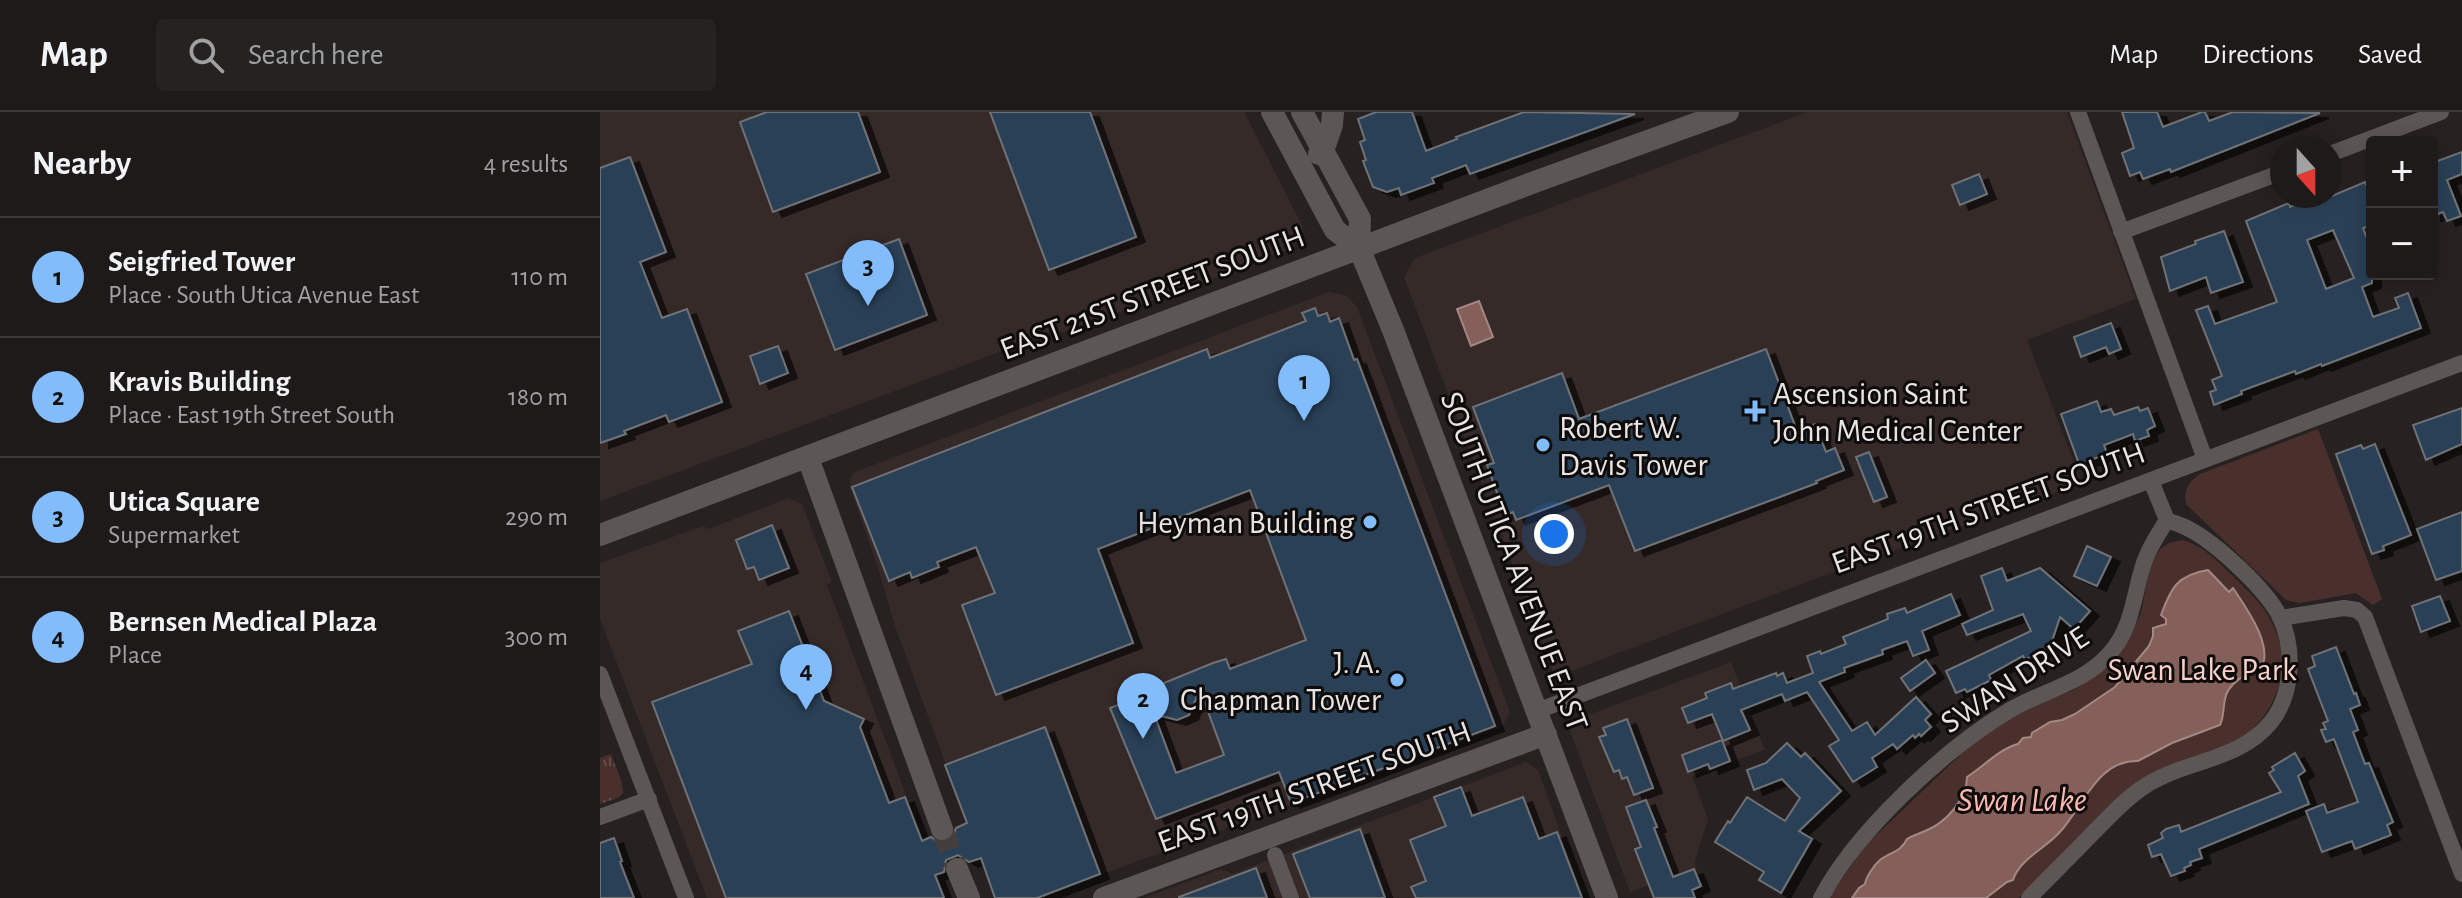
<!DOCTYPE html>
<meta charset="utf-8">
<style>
body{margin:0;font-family:"Alegreya Sans",sans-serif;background:#252322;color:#f1f3f6}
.controls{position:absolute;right:24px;top:24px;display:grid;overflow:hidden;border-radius:8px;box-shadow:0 4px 20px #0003}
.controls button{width:72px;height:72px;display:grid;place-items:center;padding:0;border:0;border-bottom:2px solid #3b3838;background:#1d1a19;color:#f1f3f6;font:40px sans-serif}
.compass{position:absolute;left:1670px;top:24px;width:72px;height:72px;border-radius:50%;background:#1d1a19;box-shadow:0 4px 20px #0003;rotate:159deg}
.you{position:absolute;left:954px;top:422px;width:28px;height:28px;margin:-20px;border:6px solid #fff;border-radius:50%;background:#1a73e8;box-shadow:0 0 0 12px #1a73e833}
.badge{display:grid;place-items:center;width:52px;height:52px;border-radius:50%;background:#83bcfb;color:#111;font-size:26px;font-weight:700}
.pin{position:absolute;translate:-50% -66px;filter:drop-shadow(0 2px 4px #0008)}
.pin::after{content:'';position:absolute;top:42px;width:28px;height:24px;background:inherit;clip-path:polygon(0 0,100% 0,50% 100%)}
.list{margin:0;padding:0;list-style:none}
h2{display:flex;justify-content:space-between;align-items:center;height:104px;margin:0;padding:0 32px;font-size:34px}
h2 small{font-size:26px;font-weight:400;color:#a0a1a2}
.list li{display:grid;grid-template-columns:52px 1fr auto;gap:24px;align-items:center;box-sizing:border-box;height:120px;padding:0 32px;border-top:2px solid #3b3838}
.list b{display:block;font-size:30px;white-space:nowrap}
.list p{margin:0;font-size:26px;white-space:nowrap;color:#a0a1a2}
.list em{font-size:26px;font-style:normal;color:#a0a1a2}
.icon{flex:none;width:44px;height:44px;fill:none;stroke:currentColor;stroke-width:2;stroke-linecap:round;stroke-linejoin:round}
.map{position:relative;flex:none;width:1862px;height:786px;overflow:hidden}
header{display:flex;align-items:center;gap:48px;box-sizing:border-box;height:112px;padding:0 40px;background:#1d1a19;border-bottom:2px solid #3b3838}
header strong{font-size:38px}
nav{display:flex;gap:44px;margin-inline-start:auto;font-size:28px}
.search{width:560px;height:72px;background:#252322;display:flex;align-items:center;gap:20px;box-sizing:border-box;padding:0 28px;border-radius:8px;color:#a0a1a2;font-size:30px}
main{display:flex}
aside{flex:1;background:#1d1a19}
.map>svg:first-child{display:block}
</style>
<header>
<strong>Map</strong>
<div class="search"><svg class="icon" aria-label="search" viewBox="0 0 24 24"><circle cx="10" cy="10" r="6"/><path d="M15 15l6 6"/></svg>Search here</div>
<nav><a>Map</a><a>Directions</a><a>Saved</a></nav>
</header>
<main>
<aside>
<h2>Nearby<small>4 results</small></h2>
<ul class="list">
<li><span class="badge">1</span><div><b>Seigfried Tower</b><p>Place · South Utica Avenue East</p></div><em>110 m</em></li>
<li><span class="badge">2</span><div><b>Kravis Building</b><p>Place · East 19th Street South</p></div><em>180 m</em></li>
<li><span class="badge">3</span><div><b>Utica Square</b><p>Supermarket</p></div><em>290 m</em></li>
<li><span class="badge">4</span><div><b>Bernsen Medical Plaza</b><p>Place</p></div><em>300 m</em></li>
</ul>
</aside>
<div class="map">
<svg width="1862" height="786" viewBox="0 0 1862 786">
<defs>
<pattern id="grass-tufts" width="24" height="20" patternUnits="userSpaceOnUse" patternTransform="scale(2)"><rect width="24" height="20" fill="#49302d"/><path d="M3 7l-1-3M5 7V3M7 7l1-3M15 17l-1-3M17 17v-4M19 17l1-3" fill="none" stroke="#634e4b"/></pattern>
<filter id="shadow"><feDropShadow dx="9" dy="5" stdDeviation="0" flood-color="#0009"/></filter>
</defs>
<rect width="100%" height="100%" fill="#272221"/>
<path fill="#362a29" d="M0 0H644L703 115 694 135 600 172 463 220H459L455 217 397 241 0 389Z
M1208 0H1467L1536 187 1427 228 1482 371 1231 461 955 565 804 165 815 146Z
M729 180 745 183 757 195 910 600 902 615 438 786H395L296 517 277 453 250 375V366L255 360Z
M188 386 202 392 232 470 227 473 345 786H107L0 507V451L103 414 109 417Z
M1131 550 1165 638 1092 664 1108 707 1095 749 1096 756 1030 780 967 611Z
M926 650 938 658 984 786H545L621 757 632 762Z"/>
<path fill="url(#grass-tufts)" d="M11 642 22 671 23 681 18 686 0 692V646Z"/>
<path fill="#49302d" d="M1718 317 1782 487 1773 493 1756 481 1700 491 1686 488 1586 392C1583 378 1589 370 1600 362Z
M1582 428C1604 434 1616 448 1632 463 1647 478 1663 492 1672 511 1694 552 1678 599 1642 626L1518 686 1419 786H1228L1267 732 1375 629 1428 595 1472 579 1499 561 1534 516 1541 501 1550 454 1560 437 1569 431Z"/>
<path fill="#85605a" stroke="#a38883" stroke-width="2" d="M879 189 893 225 871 234 857 197Z
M1608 458 1629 480 1633 476C1645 494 1676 536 1660 558 1647 559 1627 573 1625 587 1623 596 1624 605 1620 613L1572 631 1538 649C1496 648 1483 696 1459 721 1443 738 1420 747 1413 768L1407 770 1386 786H1252L1259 776 1265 772C1266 765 1274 753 1280 748 1290 740 1301 740 1307 727 1313 723 1319 722 1325 719 1346 711 1367 687 1367 665 1383 655 1399 637 1418 632L1423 626 1431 625 1432 621 1450 610 1462 608 1475 602 1515 575 1549 534 1553 524V516L1566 512V507L1561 503C1571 476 1577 463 1608 458Z"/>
<path fill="#2a3f57" stroke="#6f7276" stroke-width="2" fill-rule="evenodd" filter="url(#shadow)" d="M167 0H258L280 60 173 100 140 10Z
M390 0H490L536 125 449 158Z
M776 0H812L826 39 857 27 856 25 924 0 1035 2 870 62 866 53 832 66 834 71 801 83 799 76 787 80 773 75 763 49 766 48 760 30 765 28 758 7Z
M1522 0H1557L1563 15 1602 0H1605L1609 9 1633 0 1720 1 1571 60 1570 57 1543 67 1540 60 1530 64 1522 41 1534 36Z
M1862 40V62L1847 68 1861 104 1847 109 1843 100 1832 104V51Z
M30 45 66 140 40 150 62 206 87 197 122 290 69 310 66 303 24 319 26 322 0 331V56Z
M1379 62 1387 82 1360 93 1352 73Z
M1765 70 1772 87V113L1763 116 1772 140V171L1762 175 1773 205 1799 196 1795 186 1808 181 1821 216 1722 254 1721 252 1696 262 1695 259 1641 279 1642 282 1614 293 1610 280 1616 278 1612 268 1622 264 1596 198 1608 194 1615 212 1677 190 1646 109 1689 91 1690 95 1719 84H1732ZM1733 118 1754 166 1726 177 1707 128Z
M1624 119 1643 170 1611 181 1606 165 1570 179 1561 145 1596 132 1595 129Z
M299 127 327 203 235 238 206 162Z
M715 196 718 204 727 201 730 210 739 206 754 248 757 247 895 614 691 691 679 660 556 707 510 596 556 579 559 573 613 551 626 547 630 557 706 528 650 378 498 437 533 531 396 583 362 493 395 481 376 435 337 450 339 455 312 466 310 460 289 469 252 375 607 237 610 246 706 209 702 201ZM600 578 624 643 576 661 554 602 577 608 589 603Z
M1511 211 1521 237 1509 242 1506 235 1481 245 1474 225Z
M178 234 188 261 160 272 150 244Z
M1166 237 1197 319 1215 312 1226 340 1235 336 1244 358 1216 369 1217 371 1035 439 1009 373 916 408 913 400 905 403 887 353 894 351 873 295 962 261 979 307Z
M1497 289 1501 300 1511 297 1514 303 1538 295 1540 299 1548 296 1555 314 1547 318 1549 324 1535 329 1533 322 1504 333 1507 342 1479 352 1461 302Z
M1862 296V332L1826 348 1813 313Z
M1775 332 1811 423 1783 434 1784 438 1772 442 1736 342 1761 333 1763 337Z
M1269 340 1287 385 1274 390 1256 345Z
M1862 400V459L1836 468 1817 417Z
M172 413 189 456 159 468 154 455 147 457 136 428Z
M1487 434 1511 445 1497 474 1474 464Z
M1402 456 1407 469 1440 456 1490 499 1474 517 1460 505 1450 535 1425 548 1423 544 1389 563 1391 568 1367 580 1365 577 1356 581 1346 559 1431 519 1423 502 1367 523 1362 512 1393 498 1381 464Z
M1351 482 1360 503 1322 519 1329 538 1313 544 1307 529 1282 538 1283 542 1244 556 1245 560 1219 570 1252 619 1267 610 1275 623 1316 585 1331 602 1325 608 1331 615 1321 624 1319 622 1315 626 1313 623 1297 637 1293 632 1272 646 1277 655 1253 670 1229 634 1239 628 1207 580 1185 589 1182 582 1141 598 1150 618 1123 629 1112 602 1088 611 1082 596 1107 586 1105 581 1131 571 1133 577 1176 561 1177 564 1183 561 1187 571 1213 561 1207 544 1220 539 1221 542 1246 532 1243 525 1288 507 1287 502 1305 496 1307 501Z
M1840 484 1850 509 1821 520 1812 494Z
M189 499 224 589 264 607 260 615 289 691 305 685 322 729 331 725 339 731 347 730 353 725 356 716 367 711 345 653 445 615 500 762 437 786H395L381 746 369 750 358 743 346 748 344 760 335 763 344 786H126L52 590 152 552 138 519Z
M1736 535 1754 582 1756 581 1760 593 1750 597 1758 618 1753 620 1765 652 1769 651 1793 710 1787 713 1791 723 1755 737 1752 729 1722 740 1706 699 1724 692 1727 701 1758 690 1734 627 1726 630 1721 618 1726 617 1723 611 1728 609 1708 557 1715 554 1712 544Z
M1326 548 1335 561 1310 579 1301 566Z
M1027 607 1053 676 1034 683 1027 665 1022 667 1019 658 1014 660 999 625 1006 623 1003 616Z
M1122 628 1130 649 1110 657 1108 652 1088 660 1082 643Z
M1187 631 1201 645 1205 641 1241 679 1199 719 1212 727 1181 781 1159 768 1164 760 1115 730 1128 709 1130 711 1147 685 1185 709 1200 686 1182 667 1154 678 1147 658 1166 651Z
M1695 641 1705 659 1698 664 1709 692 1599 737 1602 746 1590 750 1591 753 1584 756 1585 759 1571 764 1561 742 1552 745 1548 733 1563 726 1561 721 1566 717 1579 713 1581 720 1681 680 1669 661 1674 658 1672 655Z
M861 675 872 704 923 685 939 727 957 720 982 786H816L811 775 826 769 810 728 846 714 834 685Z
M1046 688 1057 715 1054 716 1073 765 1094 757 1101 774 1092 778 1095 786H1054L1035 737 1041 735 1026 695Z
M760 717 785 786H710L693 742Z
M14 726 22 749 20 750 34 786H0V731Z
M656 756 667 786H579V785Z"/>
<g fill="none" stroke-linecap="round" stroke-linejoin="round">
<path stroke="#443f3e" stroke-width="22" stroke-dasharray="22 11" stroke-linecap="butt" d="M342 717 357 757"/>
<path stroke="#5c5655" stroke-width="16" d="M1478 0 1605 347
M1730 42 1841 0
M1521 120 1682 60
M1680 506 1744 496 1757 498 1765 505 1862 762
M0 562 86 786
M937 599 1862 251
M0 705 49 687
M675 743 691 786
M1221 786C1256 719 1346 636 1410 598 1444 578 1483 572 1510 541 1532 516 1533 487 1542 457 1547 439 1557 424 1567 408
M1429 786C1450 764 1472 743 1493 721 1508 706 1524 688 1542 676 1582 648 1639 650 1671 610 1693 582 1695 537 1680 505 1667 478 1616 431 1589 417 1582 413 1574 411 1567 408L1551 369"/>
<path stroke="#5c5655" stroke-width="22" d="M672 0 735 118 759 136
M702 0 760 107 759 136 793 218 1007 786
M719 42 723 39 732 13 733 0
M208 346 342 717
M0 423 940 68 1128 0
M357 757 369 786
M504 786 946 622"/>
</g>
<g fill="#83bcfb" stroke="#0e0c0b" stroke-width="3">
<path d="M1151 287h8v8h8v8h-8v8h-8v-8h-8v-8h8z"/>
<circle cx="943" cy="333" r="8"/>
<circle cx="770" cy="410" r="8"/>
<circle cx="797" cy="568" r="8"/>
</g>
<g text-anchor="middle" stroke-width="6" stroke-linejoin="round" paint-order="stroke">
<g font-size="32" fill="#e8e4e4" stroke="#0e0c0b">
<text transform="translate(552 180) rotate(-21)" y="11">EAST 21ST STREET SOUTH</text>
<text transform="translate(1388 395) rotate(-20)" y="11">EAST 19TH STREET SOUTH</text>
<text transform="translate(915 449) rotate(69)" y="11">SOUTH UTICA AVENUE EAST</text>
<text transform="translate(1414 567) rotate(-33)" y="11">SWAN DRIVE</text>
<text transform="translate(714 674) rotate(-20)" y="11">EAST 19TH STREET SOUTH</text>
</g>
<g font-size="32" fill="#e8e4e4" stroke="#0e0c0b" text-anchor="start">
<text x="1173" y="292">Ascension Saint<tspan x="1173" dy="37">John Medical Center</tspan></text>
<text x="959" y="326">Robert W.<tspan x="959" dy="37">Davis Tower</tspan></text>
<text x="754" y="421" text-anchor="end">Heyman Building</text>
<text x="781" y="561" text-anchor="end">J. A.<tspan x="781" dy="37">Chapman Tower</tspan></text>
</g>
<g font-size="32" fill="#fad0ca" stroke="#0e0c0b">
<text x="1602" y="568">Swan Lake Park</text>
</g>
<g font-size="34" font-style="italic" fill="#fcb9b0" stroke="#0e0c0b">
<text x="1422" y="699">Swan Lake</text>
</g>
</g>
</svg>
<div class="controls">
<button>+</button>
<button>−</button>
</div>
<svg class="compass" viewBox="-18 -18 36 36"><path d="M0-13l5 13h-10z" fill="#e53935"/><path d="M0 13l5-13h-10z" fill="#a0a1a2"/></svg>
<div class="you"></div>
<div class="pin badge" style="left:704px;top:309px">1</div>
<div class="pin badge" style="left:543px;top:627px">2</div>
<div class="pin badge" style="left:268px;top:194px">3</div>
<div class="pin badge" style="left:206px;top:598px">4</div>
</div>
</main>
